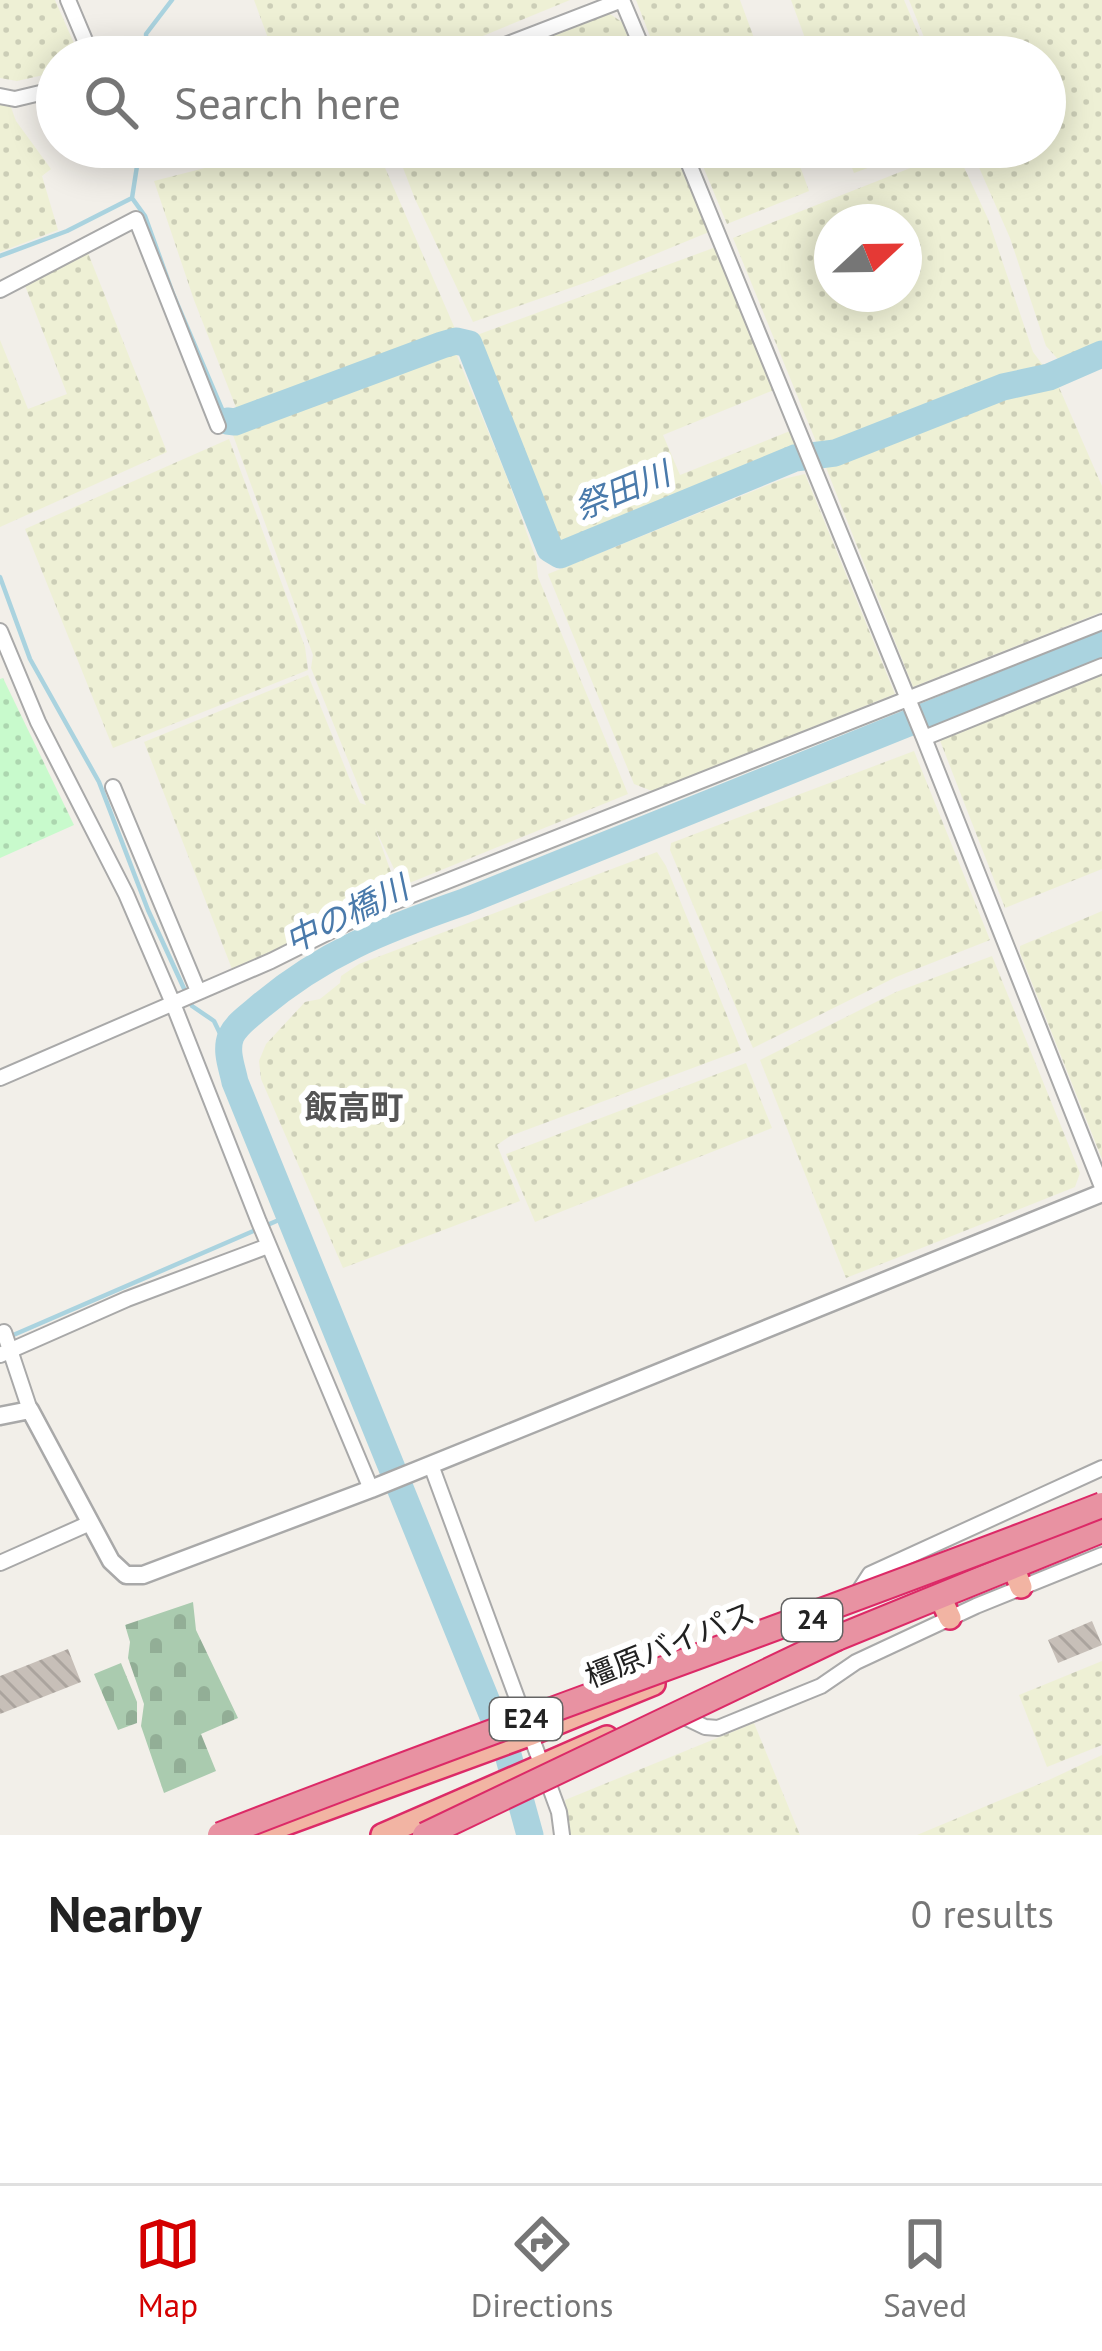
<!DOCTYPE html>
<meta charset="utf-8">
<style>
body{margin:0;font-family:"PT Sans","Noto Sans JP",sans-serif;background:#f2f2f2;color:#222}
.compass{position:absolute;left:814px;top:204px;width:108px;height:108px;border-radius:50%;background:#fff;box-shadow:0 6px 30px #0003;rotate:68deg}
.list{margin:0;padding:0;list-style:none}
h2{display:flex;justify-content:space-between;align-items:center;height:156px;margin:0;padding:0 48px;font-size:51px}
h2 small{font-size:39px;font-weight:400;color:#767676}
.icon{flex:none;width:66px;height:66px;fill:none;stroke:currentColor;stroke-width:2;stroke-linecap:round;stroke-linejoin:round}
.map{position:relative;flex:none;width:1102px;height:1835px;overflow:hidden}
.search{position:absolute;background:#fff;box-shadow:0 6px 30px #0003;left:36px;right:36px;top:36px;height:132px;display:flex;align-items:center;gap:30px;box-sizing:border-box;padding:0 42px;border-radius:66px;color:#767676;font-size:45px}
.sheet{height:348px;background:#fff}
nav{display:flex;justify-content:space-around;align-items:center;box-sizing:border-box;height:168px;border-top:3px solid #e0e0e0;background:#fff;font-size:33px;color:#767676}
nav a{display:grid;justify-items:center;gap:6px}
nav .on{color:#d40000}
.map>svg:first-child{display:block}
</style>
<div class="map">
<svg width="1102" height="1835" viewBox="0 0 1102 1835">
<defs>
<pattern id="farmland-dots" width="8" height="8" patternUnits="userSpaceOnUse" patternTransform="scale(3)"><rect width="8" height="8" fill="#eef0d5"/><path d="M2 2h.1M6 6h.1" fill="none" stroke="#ccceb7" stroke-width="1.8" stroke-linecap="round"/></pattern>
<pattern id="cemetery-stones" width="16" height="16" patternUnits="userSpaceOnUse" patternTransform="scale(3)"><rect width="16" height="16" fill="#aacbaf"/><path d="M2 7V4a2 2 0 0 1 4 0v3zM10 15v-3a2 2 0 0 1 4 0v3z" fill="#92ae96"/></pattern>
<pattern id="park-dots" width="8" height="8" patternUnits="userSpaceOnUse" patternTransform="scale(3)"><rect width="8" height="8" fill="#c8facc"/><path d="M2 2h.1M6 6h.1" fill="none" stroke="#acd6af" stroke-width="1.8" stroke-linecap="round"/></pattern>
<pattern id="building-back-hatch" width="6" height="6" patternUnits="userSpaceOnUse" patternTransform="scale(3)"><rect width="6" height="6" fill="#c7bfb8"/><path d="M-1 5l2 2M0 0l6 6M5-1l2 2" fill="none" stroke="#aba49e"/></pattern>
</defs>
<rect width="100%" height="100%" fill="#f2efe9"/>
<path fill="url(#farmland-dots)" fill-rule="evenodd" d="M0 0H55L80 57H57V72L17 81 0 78Z
M254 0H570L432 57H275Z
M636 0H740L761 57H658Z
M791 0H904L928 57H812Z
M909 0H1102V348L1064 366 1046 346 1010 238 970 147H1045V57H932Z
M607 12 622 22 637 57H491Z
M0 100 9 102 16 121 51 169 42 176 58 230 0 252Z
M266 147H376L456 331 239 415 194 300 154 181 232 161Z
M395 147H674L709 232 590 281 473 322 415 199Z
M695 147H793L809 191 727 224Z
M844 147H925L854 173Z
M956 150 988 219 1033 352 1048 372 989 388 828 449H819L733 238ZM832 222H904V294H832Z
M716 247 774 390 663 435 680 475 790 431 799 452 563 548 477 335Z
M88 253 167 452 0 527V340L28 409 67 394 24 283Z
M455 351 508 480 536 559 538 577 628 794 402 886 375 828 399 894 232 969 144 742 308 675 352 785 360 803 366 805 311 668 313 655 233 435Z
M1058 385 1102 486V612L913 687 825 465 996 401Z
M229 439 305 647 308 670 113 748 25 529Z
M805 474 895 694 652 791 634 784 548 574 783 479Z
M1102 673V869L1005 908 939 738Z
M914 751 990 940 896 977 753 1048 670 850 671 843Z
M657 852 666 866 741 1050 510 1136 497 1145 520 1201 343 1268 261 1079 259 1061 266 1044 305 1002 320 999 340 983 341 976 359 964Z
M1102 911V1159L1020 953V946Z
M992 956 1080 1173 1075 1187 846 1278 760 1060 896 992Z
M746 1063 772 1128 535 1222 506 1154Z
M1102 1661V1745L1047 1767 1019 1695Z
M754 1723 800 1835H570L565 1800Z
M1102 1755V1835H917L1051 1779Z"/>
<path fill="url(#cemetery-stones)" d="M193 1602 196 1630 238 1718 201 1734 216 1771 164 1793 141 1726 144 1704 128 1658 130 1642 125 1625Z
M121 1663 137 1702V1723L118 1730 94 1674Z"/>
<path fill="url(#park-dots)" d="M3 678 74 825 0 858V679Z"/>
<g fill="none" stroke-linecap="round" stroke-linejoin="round">
<path stroke="#aad3df" stroke-width="4.5" d="M147 57 146 34 172 0
M140 147 132 198 145 216 173 294 227 421
M0 256 67 231 132 198
M0 577 30 659 99 782 148 910 192 1006 214 1021 228 1050
M11 1336 288 1216"/>
<path stroke="#aad3df" stroke-width="27" d="M227 421 235 422 442 345 456 341 469 344 550 549 560 555 795 458 835 453 1003 387 1049 377 1102 354
M530 1835 507 1751 235 1082C232 1067 225 1051 231 1036 237 1024 247 1018 257 1009 323 953 383 930 464 902L1102 645"/>
</g>
<path fill="url(#building-back-hatch)" d="M1092 1621 1102 1645 1058 1663 1048 1640Z
M68 1649 81 1682 0 1714V1676Z"/>
<g fill="none" stroke-linecap="round" stroke-linejoin="round">
<defs>
<path id="minor" d="M68 0 92 57
M622 0 646 57
M474 57 622 0
M0 96 15 99 57 89
M147 147C178 162 207 158 239 147
M682 147 924 738 1102 1187
M0 290 136 219 218 426
M0 631 38 722 126 894 172 1001 259 1222 371 1489
M924 738 1102 666
M113 787 198 991
M0 1078 271 961 369 912 1102 622
M4 1332 30 1410
M0 1355 127 1299 268 1246
M431 1465 559 1812 562 1835
M0 1563 90 1523
M857 1594 870 1574 1102 1468
M680 1715 705 1727 718 1728 821 1686 856 1662 976 1606 1102 1555"/>
<path id="tertiary" d="M0 1416 30 1410 111 1561 126 1575H143L371 1489 1102 1193"/>
<path id="trunk" d="M1014 1569 1021 1587
M941 1599 950 1618
M256 1835 529 1735 654 1684
M382 1835 607 1737"/>
<path id="motorway" d="M837 1638 1102 1530"/>
</defs>
<use href="#minor" stroke="#a9a9a9" stroke-width="18"/>
<use href="#tertiary" stroke="#a9a9a9" stroke-width="21"/>
<use href="#trunk" stroke="#dc2a67" stroke-width="26"/>
<use href="#motorway" stroke="#dc2a67" stroke-width="28"/>
<use href="#minor" stroke="#fff" stroke-width="14"/>
<use href="#tertiary" stroke="#fff" stroke-width="16"/>
<use href="#trunk" stroke="#f2b4a3" stroke-width="21"/>
<use href="#motorway" stroke="#e892a2" stroke-width="24"/>
<defs>
<path id="motorway-bridge" d="M220 1835C512 1721 809 1619 1102 1505
M425 1835 837 1638"/>
</defs>
<use href="#motorway-bridge" stroke="#dc2a67" stroke-width="28" stroke-linecap="butt"/>
<use href="#motorway-bridge" stroke="#e892a2" stroke-width="24"/>
</g>
<g text-anchor="middle" stroke-width="12" stroke-linejoin="round" paint-order="stroke">
<g fill="#fff" stroke="#646464" stroke-width="3">
<rect x="782" y="1599" width="60" height="42" rx="9"/>
<rect x="490" y="1698" width="72" height="42" rx="9"/>
</g>
<g font-size="27" font-weight="bold" fill="#222">
<text x="812" y="1629">24</text>
<text x="526" y="1728">E24</text>
</g>
<g font-size="30" fill="#222" stroke="#fff">
<text transform="translate(670 1645) rotate(-22)" y="10">橿原バイパス</text>
</g>
<g font-size="33" font-style="italic" fill="#4a7aab" stroke="#fff">
<text transform="translate(622 490) rotate(-22)" y="12">祭田川</text>
<text transform="translate(346 914) rotate(-26)" y="12">中の橋川</text>
</g>
<g font-size="33" font-weight="bold" fill="#555" stroke="#fff">
<text x="354" y="1119">飯高町</text>
</g>
</g>
</svg>
<svg class="compass" viewBox="-18 -18 36 36"><path d="M0-13l5 13h-10z" fill="#e53935"/><path d="M0 13l5-13h-10z" fill="#767676"/></svg>
<div class="search"><svg class="icon" aria-label="search" viewBox="0 0 24 24"><circle cx="10" cy="10" r="6"/><path d="M15 15l6 6"/></svg>Search here</div>
</div>
<section class="sheet">
<h2>Nearby<small>0 results</small></h2>
<ul class="list">
</ul>
</section>
<nav>
<a class="on"><svg class="icon" aria-label="map" viewBox="0 0 24 24"><path d="M3 6l6-2 6 2 6-2v14l-6 2-6-2-6 2zM9 4v14M15 6v14"/></svg>Map</a>
<a><svg class="icon" aria-label="directions" viewBox="0 0 24 24"><path d="M12 3l9 9-9 9-9-9zM9 14v-3h6M13 9l2 2-2 2"/></svg>Directions</a>
<a><svg class="icon" aria-label="saved" viewBox="0 0 24 24"><path d="M7 4h10v16l-5-4-5 4z"/></svg>Saved</a>
</nav>
